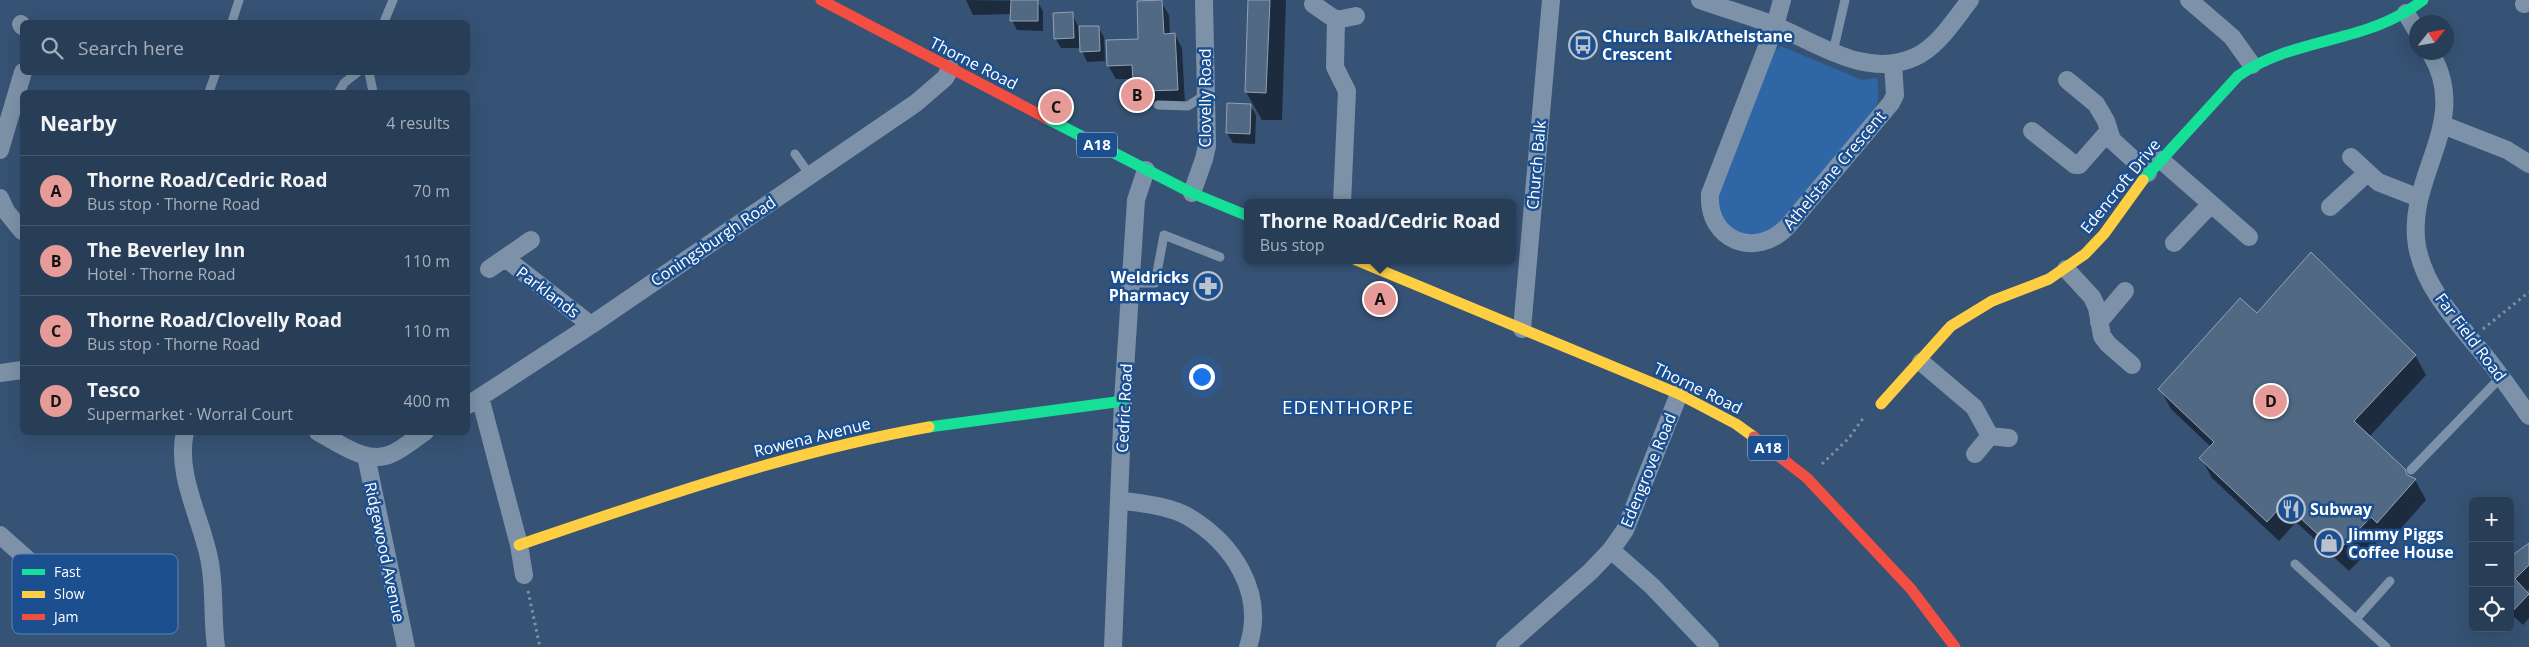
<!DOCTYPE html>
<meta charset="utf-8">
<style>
body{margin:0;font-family:"Open Sans",sans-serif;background:#30455d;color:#f1f3f6}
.controls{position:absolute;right:15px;bottom:15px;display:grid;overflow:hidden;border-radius:8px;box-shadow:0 5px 20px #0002}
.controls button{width:45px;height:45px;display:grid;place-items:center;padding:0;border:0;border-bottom:1px solid #44576d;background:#283e57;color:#f1f3f6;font:25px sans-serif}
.compass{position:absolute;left:2409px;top:15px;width:45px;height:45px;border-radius:50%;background:#283e57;box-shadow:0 5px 20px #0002;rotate:59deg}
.you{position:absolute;left:1201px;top:376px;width:18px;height:18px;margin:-12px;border:4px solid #fff;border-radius:50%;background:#1a73e8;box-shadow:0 0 0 8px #1a73e833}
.badge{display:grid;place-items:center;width:32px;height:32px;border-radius:50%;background:#e69b98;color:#111;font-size:16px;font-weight:700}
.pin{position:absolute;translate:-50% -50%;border:2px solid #fff;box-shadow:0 1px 5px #0006}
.popup{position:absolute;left:1244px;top:199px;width:272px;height:65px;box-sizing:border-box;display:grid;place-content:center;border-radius:8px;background:#283e57;filter:drop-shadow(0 1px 4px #0005);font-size:16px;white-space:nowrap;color:#a5aeba}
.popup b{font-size:19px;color:#f1f3f6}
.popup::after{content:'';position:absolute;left:50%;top:100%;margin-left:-10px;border:10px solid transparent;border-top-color:#283e57}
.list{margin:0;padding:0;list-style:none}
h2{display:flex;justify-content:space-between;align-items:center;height:65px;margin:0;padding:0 20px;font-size:21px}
h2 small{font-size:16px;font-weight:400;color:#a5aeba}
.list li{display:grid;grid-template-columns:32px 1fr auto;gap:15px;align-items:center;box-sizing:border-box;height:70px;padding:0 20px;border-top:1px solid #44576d}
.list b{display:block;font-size:19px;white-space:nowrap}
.list p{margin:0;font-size:16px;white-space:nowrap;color:#a5aeba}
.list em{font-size:16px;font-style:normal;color:#a5aeba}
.icon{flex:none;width:28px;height:28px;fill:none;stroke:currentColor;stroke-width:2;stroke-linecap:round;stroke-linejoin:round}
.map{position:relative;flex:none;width:2529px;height:647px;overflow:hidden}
.search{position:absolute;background:#283e57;box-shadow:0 5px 20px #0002;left:20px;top:20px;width:450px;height:55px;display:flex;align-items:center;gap:12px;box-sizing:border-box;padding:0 18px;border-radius:8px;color:#a5aeba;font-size:19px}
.panel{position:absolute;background:#283e57;box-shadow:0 5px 20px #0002;left:20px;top:90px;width:450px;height:345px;border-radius:8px}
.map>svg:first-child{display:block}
</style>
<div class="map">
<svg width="2529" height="647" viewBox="0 0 2529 647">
<rect width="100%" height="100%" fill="#365274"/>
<path fill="#2f66a5" d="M1781 46 1862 80 1877 78C1879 93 1880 102 1872 115L1774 228C1754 238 1746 237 1726 227L1716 200 1770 54Z"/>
<path fill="#0007" d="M966 0 1037 1 1043 11V31L1017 30 1012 20V14L973 15Z
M1250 0H1286L1282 120H1262L1246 92Z
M1161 2 1169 15 1170 35H1175L1182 48 1185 104H1150L1134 79H1116L1108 65 1140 40Z
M1072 14 1079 28 1098 27 1104 37 1105 61 1087 62 1081 48H1061L1055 38Z
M1228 104 1250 105 1256 115 1255 144 1233 143 1227 133Z
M2257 315 2415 355 2426 375 2369 437 2408 476 2415 480 2426 500 2389 542 2383 536 2349 571 2296 522 2279 541 2212 478 2201 458 2211 447 2171 409 2160 389Z
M2510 559H2529V589L2526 592 2529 596V618L2523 625 2510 613Z"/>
<path fill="#526984" stroke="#92a2b6" d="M1011 0H1038V21H1010Z
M1162 0 1164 34 1175 33 1178 90 1141 91V81H1133L1132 65 1107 66 1106 40 1138 39 1137 1Z
M1248 0H1270L1266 93 1245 92Z
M1073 12 1074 38 1054 39 1053 13Z
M1079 26H1099L1100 51 1080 52Z
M1227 103 1251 104 1250 134 1226 133Z
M2311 252 2416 355 2354 421 2405 469 2407 475 2416 479 2377 523 2371 517 2337 552 2284 503 2267 522 2199 458 2214 442 2158 389 2240 298 2257 313Z
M2529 543V565L2515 579 2529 594 2510 614V557Z"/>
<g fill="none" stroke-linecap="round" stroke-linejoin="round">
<path stroke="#7d92a8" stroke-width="3" stroke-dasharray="2.5 4" stroke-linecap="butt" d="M2483 329 2529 292
M1822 464 1849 438 1864 417
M528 591 540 647"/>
<path stroke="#7d92a8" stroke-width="9" d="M232 22 239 0
M384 22 393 0
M1833 52 1845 0
M369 72 373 92
M209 92 216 72
M339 92 344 83 358 72
M1158 105 1188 106 1206 94
M795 154 810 175
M1131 283H1155L1164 235 1220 257
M2411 470 2501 377
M2295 564 2386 647
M2356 619 2390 581"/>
<path stroke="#7d92a8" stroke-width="18" d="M1700 0C1725 9 1751 16 1776 26 1819 44 1867 79 1915 57 1938 47 1955 19 1970 0
M1782 0 1775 26 1710 194C1707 241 1756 259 1787 227L1891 103 1895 95 1893 64
M2189 0 2232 37 2252 65
M1313 4 1336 20 1356 16
M2524 4 2527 0
M2406 13 2416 30
M1336 20 1335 67 1347 91 1342 203
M21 24 22 26
M2430 52C2473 122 2405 176 2417 246 2425 291 2462 327 2489 361 2503 379 2516 397 2529 416
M2067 80 2096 104 2106 121 2112 140 2148 173
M2443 125 2507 150 2529 164
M2032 131 2075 165H2079L2108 132
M0 150 23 72
M2351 157 2378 182 2419 198
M2161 160 2249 237
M1192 193 1204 159 1207 146 1204 0
M0 198 6 211 22 231
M2330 207 2367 173
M2174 243 2211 204
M505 258 591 325
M489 269 531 240
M2066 269 2092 297 2097 308 2102 336 2108 344 2132 365
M2099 322 2125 291
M1522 329 1551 0
M1921 362 1974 407 1990 436
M0 373 22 370
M480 397 519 545 524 575
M468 405 591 325 916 103 945 78 950 69
M185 432C175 476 203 521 210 563 215 591 212 619 216 647
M318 432C339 443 367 465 391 454 403 449 414 439 425 432
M1975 454 1990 436 2009 438
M366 456 406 647
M1120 500C1141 504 1167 505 1187 516 1233 543 1266 593 1248 647
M0 535 44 574
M1611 550 1652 586 1710 647
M1113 647 1123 401 1136 200 1146 170
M1505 647 1590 572 1611 550 1625 530 1679 394"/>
<path stroke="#16e098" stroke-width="11" d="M1046 118 1192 193 1248 216
M2143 180 2238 76C2295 36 2368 44 2423 0
M929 427 1123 401"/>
<path stroke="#ffcf43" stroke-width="11" d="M1356 260 1679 394 1736 424 1754 437
M1881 404 1951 326 1992 301 2049 279 2085 254 2104 234 2143 180
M519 545C654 499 788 452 929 427"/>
<path stroke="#f24e42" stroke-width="11" d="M821 0 1046 118
M1754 437 1807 478 1911 589 1955 647"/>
</g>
<defs>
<symbol id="bus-ring" viewBox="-11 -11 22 22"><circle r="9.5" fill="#1b4f8f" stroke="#b9c2ce" stroke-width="1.5"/><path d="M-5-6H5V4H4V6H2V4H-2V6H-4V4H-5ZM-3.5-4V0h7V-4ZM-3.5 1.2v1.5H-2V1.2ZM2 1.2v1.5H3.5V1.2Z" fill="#b9c2ce"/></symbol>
<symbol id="pharmacy-ring" viewBox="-11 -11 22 22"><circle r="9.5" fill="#1b4f8f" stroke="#b9c2ce" stroke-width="1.5"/><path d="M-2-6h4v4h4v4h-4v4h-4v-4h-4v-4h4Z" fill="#b9c2ce"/></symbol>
<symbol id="restaurant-ring" viewBox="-11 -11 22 22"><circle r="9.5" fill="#1b4f8f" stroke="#b9c2ce" stroke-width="1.5"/><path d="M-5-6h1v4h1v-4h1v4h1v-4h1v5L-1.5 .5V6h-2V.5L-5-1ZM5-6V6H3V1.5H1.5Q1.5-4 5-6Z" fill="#b9c2ce"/></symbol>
<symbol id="shop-ring" viewBox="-11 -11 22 22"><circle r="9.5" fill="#1b4f8f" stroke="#b9c2ce" stroke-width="1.5"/><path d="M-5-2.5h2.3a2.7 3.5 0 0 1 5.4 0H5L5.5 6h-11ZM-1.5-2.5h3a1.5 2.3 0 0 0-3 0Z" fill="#b9c2ce"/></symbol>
</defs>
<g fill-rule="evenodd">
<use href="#bus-ring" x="1567" y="29" width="32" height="32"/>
<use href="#pharmacy-ring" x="1192" y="270" width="32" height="32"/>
<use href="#restaurant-ring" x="2275" y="493" width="32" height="32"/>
<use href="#shop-ring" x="2313" y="527" width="32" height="32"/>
</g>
<g text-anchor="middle" stroke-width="5" stroke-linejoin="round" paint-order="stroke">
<g fill="#1b4f8f" stroke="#bbcadd" stroke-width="1">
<rect x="1077" y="132.5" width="40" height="25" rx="4"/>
<rect x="1748" y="435.5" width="40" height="25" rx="4"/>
</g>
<g font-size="15" font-weight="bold" fill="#fff">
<text x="1097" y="150">A18</text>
<text x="1768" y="453">A18</text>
</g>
<g font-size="16" font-weight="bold" fill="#fff" stroke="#1b4f8f" text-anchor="start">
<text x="1602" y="42">Church Balk/Athelstane<tspan x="1602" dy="18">Crescent</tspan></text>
<text x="1189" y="283" text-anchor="end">Weldricks<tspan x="1189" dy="18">Pharmacy</tspan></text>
<text x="2310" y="515">Subway</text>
<text x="2348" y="540">Jimmy Piggs<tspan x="2348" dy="18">Coffee House</tspan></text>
</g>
<g font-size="16" fill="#fff" stroke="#1b4f8f">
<text transform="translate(974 63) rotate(27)" y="6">Thorne Road</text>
<text transform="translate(1205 98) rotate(-90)" y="6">Clovelly Road</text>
<text transform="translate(1536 165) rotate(-85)" y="6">Church Balk</text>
<text transform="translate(1834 170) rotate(-50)" y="6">Athelstane Crescent</text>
<text transform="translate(2120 186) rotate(-51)" y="6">Edencroft Drive</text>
<text transform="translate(713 241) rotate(-34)" y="6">Coningsburgh Road</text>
<text transform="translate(548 292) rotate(37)" y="6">Parklands</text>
<text transform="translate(2471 337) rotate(53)" y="6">Far Field Road</text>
<text transform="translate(1698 388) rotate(26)" y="6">Thorne Road</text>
<text transform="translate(1124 408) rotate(-87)" y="6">Cedric Road</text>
<text transform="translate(812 437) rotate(-14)" y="6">Rowena Avenue</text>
<text transform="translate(1648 470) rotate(-68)" y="6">Edengrove Road</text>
<text transform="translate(385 552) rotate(78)" y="6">Ridgewood Avenue</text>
</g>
<g font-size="19" letter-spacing="1" fill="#fff" stroke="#1b4f8f">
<text x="1348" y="414">EDENTHORPE</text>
</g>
</g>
<rect x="12" y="554" width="166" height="80" rx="8" fill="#1b4f8f" stroke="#5f84b1" stroke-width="1"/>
<rect x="22" y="569" width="23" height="6" fill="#16e098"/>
<rect x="22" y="591" width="23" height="7" fill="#ffcf43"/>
<rect x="22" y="614" width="23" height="6" fill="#f24e42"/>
<g font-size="14" fill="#fff">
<text x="54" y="577">Fast</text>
<text x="54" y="599">Slow</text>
<text x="54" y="622">Jam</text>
</g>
</svg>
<div class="controls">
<button>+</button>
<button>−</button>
<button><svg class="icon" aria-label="locate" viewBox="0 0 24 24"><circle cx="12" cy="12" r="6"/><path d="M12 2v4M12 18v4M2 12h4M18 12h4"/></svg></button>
</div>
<svg class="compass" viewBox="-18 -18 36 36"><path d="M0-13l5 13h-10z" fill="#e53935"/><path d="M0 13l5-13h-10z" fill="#a5aeba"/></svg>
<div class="you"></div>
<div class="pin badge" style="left:1380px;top:299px">A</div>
<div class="popup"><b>Thorne Road/Cedric Road</b>Bus stop</div>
<div class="pin badge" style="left:1137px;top:95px">B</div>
<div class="pin badge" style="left:1056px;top:107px">C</div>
<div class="pin badge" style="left:2271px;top:401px">D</div>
<div class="search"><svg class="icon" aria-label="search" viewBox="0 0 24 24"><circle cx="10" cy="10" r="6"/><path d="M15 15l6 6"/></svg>Search here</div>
<section class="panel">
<h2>Nearby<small>4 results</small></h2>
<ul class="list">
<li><span class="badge">A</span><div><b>Thorne Road/Cedric Road</b><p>Bus stop · Thorne Road</p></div><em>70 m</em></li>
<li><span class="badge">B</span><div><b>The Beverley Inn</b><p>Hotel · Thorne Road</p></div><em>110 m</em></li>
<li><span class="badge">C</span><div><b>Thorne Road/Clovelly Road</b><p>Bus stop · Thorne Road</p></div><em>110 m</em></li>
<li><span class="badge">D</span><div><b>Tesco</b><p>Supermarket · Worral Court</p></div><em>400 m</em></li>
</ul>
</section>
</div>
